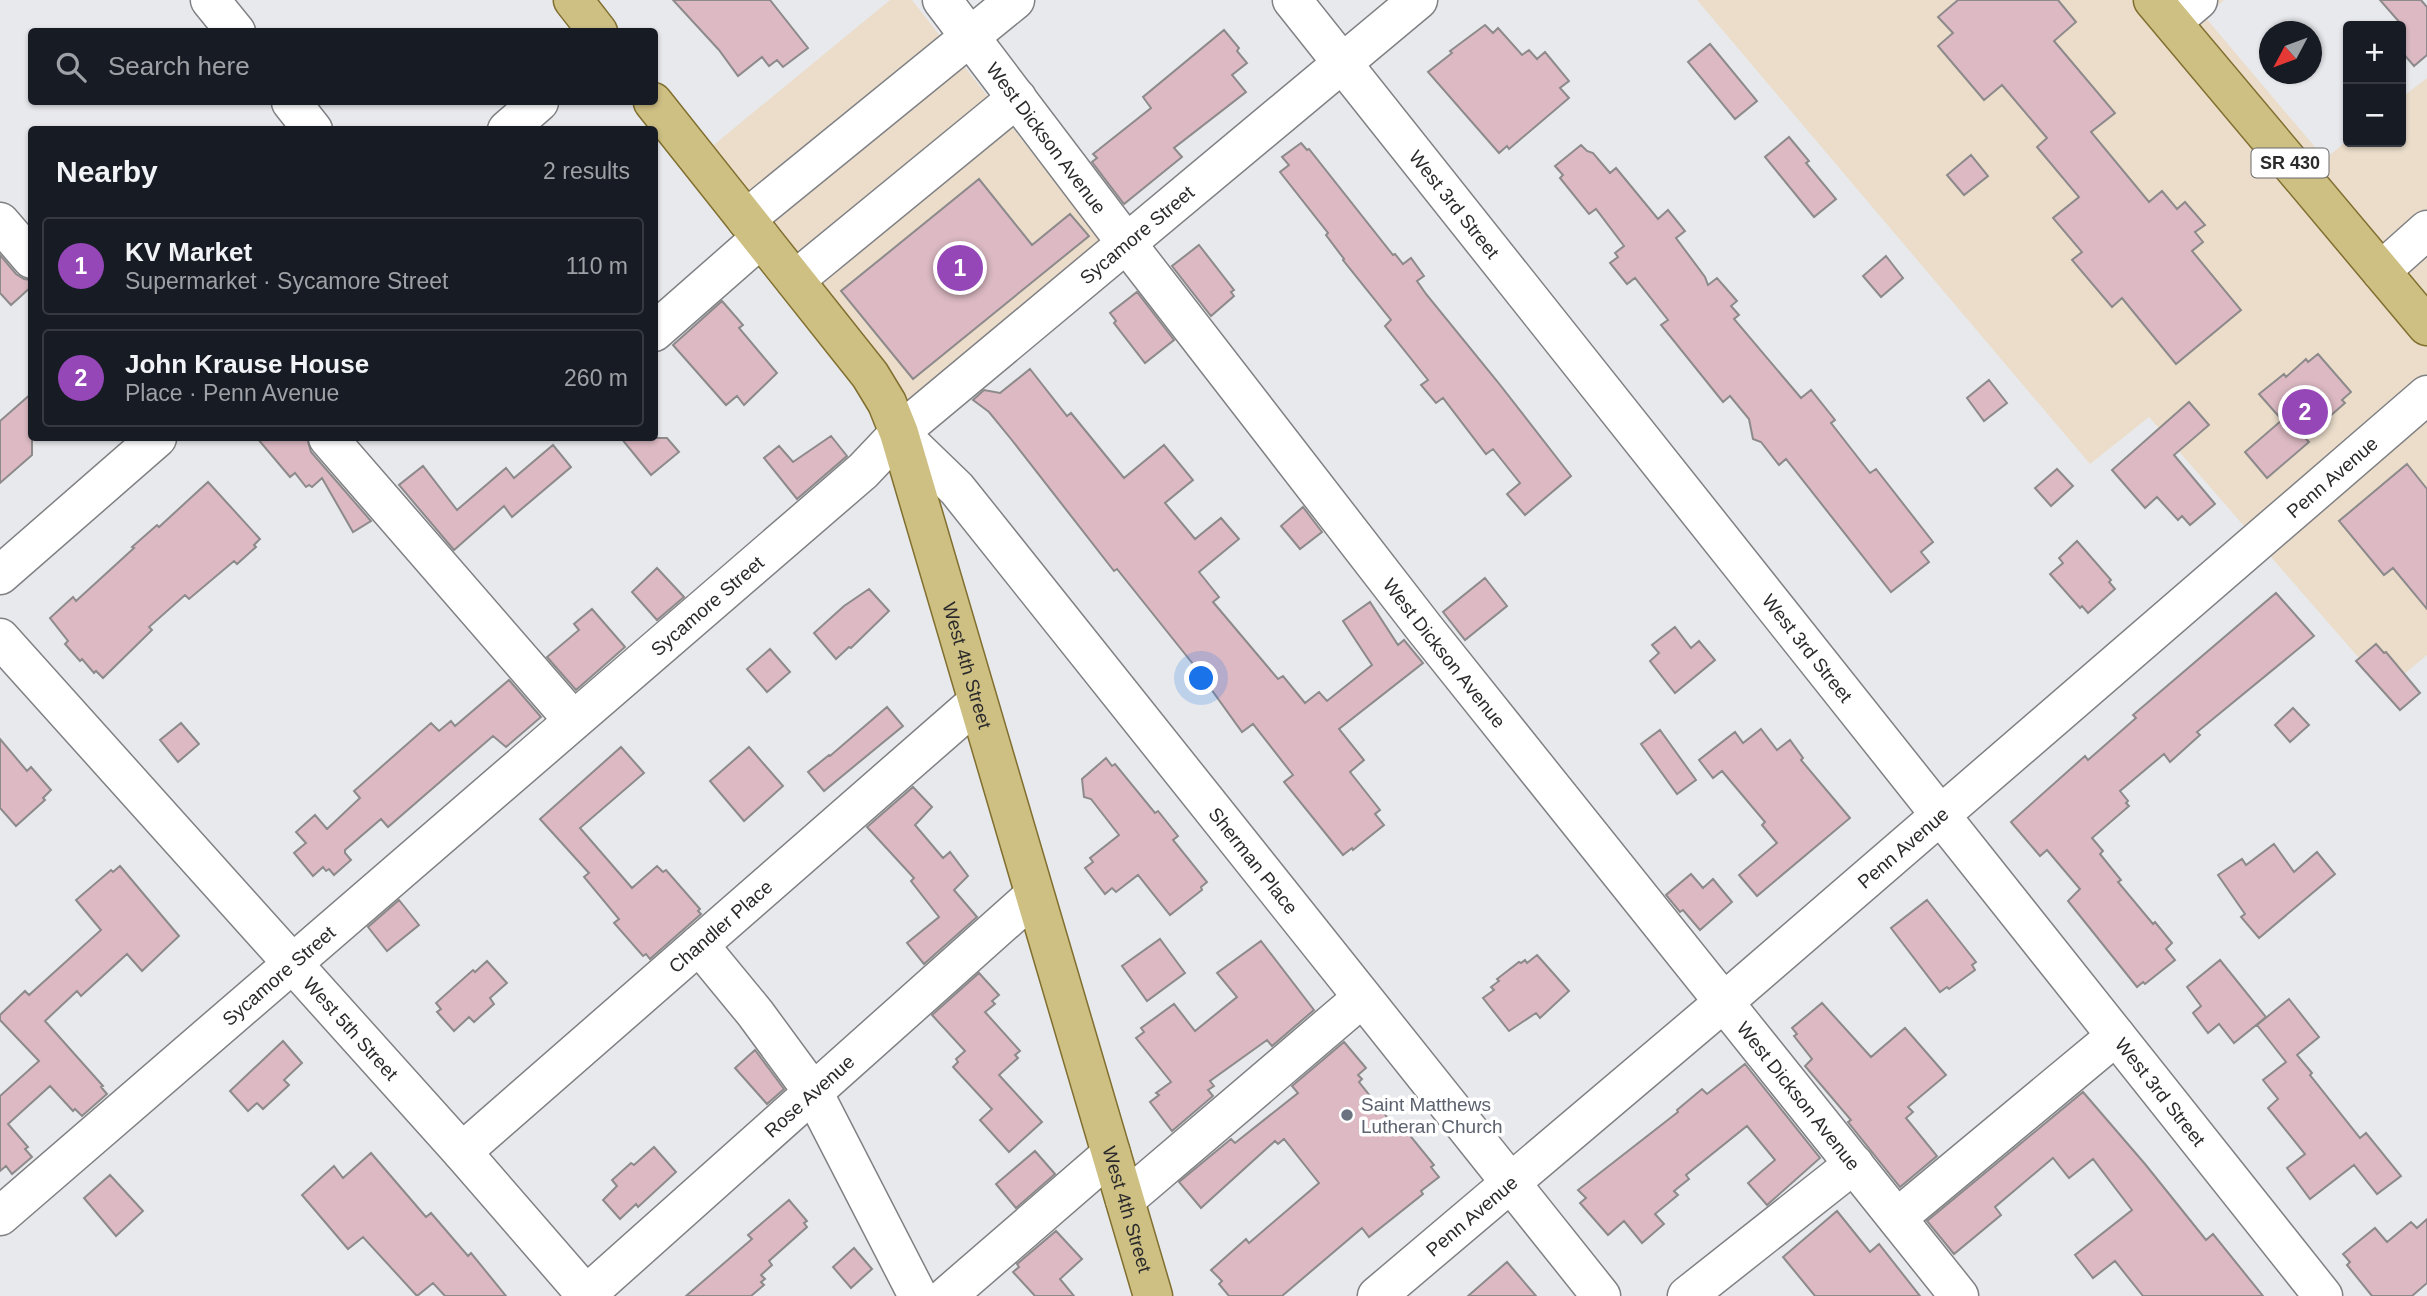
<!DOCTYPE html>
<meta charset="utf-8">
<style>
body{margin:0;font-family:Helvetica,sans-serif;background:#242831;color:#f1f3f6}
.controls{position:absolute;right:21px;top:21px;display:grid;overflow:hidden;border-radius:7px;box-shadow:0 2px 5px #0004}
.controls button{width:63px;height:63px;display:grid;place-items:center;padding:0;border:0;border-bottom:2px solid #363941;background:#171b24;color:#f1f3f6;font:35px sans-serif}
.compass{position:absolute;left:2259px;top:21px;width:63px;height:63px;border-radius:50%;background:#171b24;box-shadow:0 2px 5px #0004;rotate:229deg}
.you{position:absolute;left:1202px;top:679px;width:24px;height:24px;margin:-18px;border:5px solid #fff;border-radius:50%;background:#1a73e8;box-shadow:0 0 0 10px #1a73e833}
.badge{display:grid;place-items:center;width:46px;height:46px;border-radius:50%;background:#9547b7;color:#fff;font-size:23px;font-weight:700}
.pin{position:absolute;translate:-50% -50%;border:4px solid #fff;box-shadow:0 2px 7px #0006}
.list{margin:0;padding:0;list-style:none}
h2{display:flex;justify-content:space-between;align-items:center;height:91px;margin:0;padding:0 28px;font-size:30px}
h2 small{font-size:23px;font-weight:400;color:#9ea1a6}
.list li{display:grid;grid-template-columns:46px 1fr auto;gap:21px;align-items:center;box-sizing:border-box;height:98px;margin:0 14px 14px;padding:0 14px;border:2px solid #363941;border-radius:7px}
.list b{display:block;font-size:26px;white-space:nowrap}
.list p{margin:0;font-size:23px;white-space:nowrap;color:#9ea1a6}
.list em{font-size:23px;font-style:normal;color:#9ea1a6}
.icon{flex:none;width:38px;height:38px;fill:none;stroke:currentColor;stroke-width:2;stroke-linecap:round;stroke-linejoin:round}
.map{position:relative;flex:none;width:2427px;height:1296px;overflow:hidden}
.search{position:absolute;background:#171b24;box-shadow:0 2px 5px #0004;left:28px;top:28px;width:630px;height:77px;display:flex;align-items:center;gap:18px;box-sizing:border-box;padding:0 24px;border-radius:7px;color:#9ea1a6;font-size:26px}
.panel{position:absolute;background:#171b24;box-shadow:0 2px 5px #0004;left:28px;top:126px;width:630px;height:315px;border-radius:7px}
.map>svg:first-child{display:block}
</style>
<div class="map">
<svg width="2427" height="1296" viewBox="0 0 2427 1296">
<rect width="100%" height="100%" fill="#e8e9ec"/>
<path fill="#ebddca" d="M890 0H912L1104 244 907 401 867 338 710 148Z
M1697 0H2224L2205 17 2325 159 2348 140 2401 142V98L2427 78V655L2386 689 2149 417 2090 464Z"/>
<path fill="#dcb9c3" stroke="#8d8a8b" stroke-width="2" d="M673 0H770L808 48 783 67 777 60 769 66 762 57 738 76 719 50Z
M1958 0H2058L2076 22 2054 41 2115 113 2091 132 2149 202 2162 191 2177 209 2185 202 2205 225 2195 232 2203 242 2192 251 2241 310 2176 364 2122 298 2112 307 2072 260 2082 252 2053 218 2079 197 2037 147 2047 138 2002 85 1984 100 1938 46 1953 33 1938 17Z
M2380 0H2421L2427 7V55L2414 66 2401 51V24Z
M1485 25 1493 33 1498 28 1522 55 1529 50 1537 59 1545 52 1569 81 1560 88 1569 98 1509 149 1507 146 1499 153 1428 72 1452 53 1450 51Z
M1224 30 1239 48 1237 51 1247 63 1232 75 1246 92 1174 148 1182 157 1124 204 1092 162 1097 158 1093 154 1151 108 1143 97Z
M1710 44 1757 101 1735 119 1688 62Z
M1789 137 1809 161 1806 163 1836 199 1814 217 1765 157Z
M1301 143 1307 150 1309 149 1393 255 1395 254 1403 264 1411 258 1424 276 1417 281 1426 294 1497 381 1571 476 1525 515 1507 494 1520 483 1493 449 1486 454 1443 398 1436 403 1421 385 1428 380 1385 326 1391 320 1343 260 1344 259 1326 235 1328 233 1280 172 1289 165 1282 157Z
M1581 145 1587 151 1593 153 1610 173 1616 168 1658 219 1668 210 1685 231 1676 238 1705 277 1708 285 1717 278 1737 301 1731 306 1739 315 1734 319 1801 398 1811 390 1835 420 1831 423 1870 473 1876 469 1933 542 1921 552 1929 562 1891 592 1786 459 1779 465 1761 442 1753 439 1749 419 1730 396 1723 402 1661 325 1668 320 1635 278 1627 284 1610 263 1618 257 1615 253 1624 246 1596 209 1589 214 1560 178 1563 175 1555 166Z
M1971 155 1988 176 1964 195 1947 175Z
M979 179 1032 245 1070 214 1089 236 913 379 841 291Z
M1199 245 1234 290 1231 292 1234 296 1211 316 1172 266Z
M0 255 16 274 24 279 32 280V286L11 305 0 293Z
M1886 256 1903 278 1881 297 1863 276Z
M1137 292 1174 340 1145 363 1114 323 1116 321 1110 313Z
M722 301 743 325 739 328 777 373 744 405 737 396 726 405 673 345Z
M2318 354 2351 392 2342 400 2345 403 2305 438 2309 442 2267 478 2245 452 2282 420 2259 394 2284 374 2286 377 2306 359 2308 362Z
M1030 369 1067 416 1071 413 1124 478 1164 445 1193 480 1165 503 1195 539 1221 518 1239 539 1199 572 1219 597 1213 602 1278 679 1283 676 1305 703 1319 692 1327 701 1372 665 1343 621 1370 602 1398 645 1404 640 1423 663 1339 729 1364 760 1350 772 1380 810 1375 814 1384 825 1353 850 1352 848 1343 855 1284 782 1293 775 1253 724 1242 732 1193 664 1117 569 1114 571 1011 439 989 412 973 400 984 390 1000 393Z
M1989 380 2007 403 1984 421 1967 398Z
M32 393V455L0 483V421Z
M2189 402 2209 425 2174 455 2215 504 2190 525 2182 516 2178 520 2157 497 2145 508 2112 470Z
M831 436 847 456 797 499 764 458 779 446 793 462Z
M257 438H307L311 452 371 521 353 532 322 478 312 487 309 485 306 487 295 473 290 477Z
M621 438H667L679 452 651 475Z
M553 445 571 467 512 517 504 506 454 550 399 485 423 466 457 510 506 468 514 478Z
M2407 464 2427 489V609L2393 568 2384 575 2339 521Z
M2057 469 2073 486 2051 506 2035 488Z
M208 482 260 539 254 545 256 547 237 564 234 561 189 599 185 595 149 627 152 630 103 678 96 671 94 673 82 659 80 661 65 644 68 641 50 618 73 597 76 601 134 548 132 547 157 525 159 527Z
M1303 507 1322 532 1300 549 1281 526Z
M2077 541 2111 580 2109 582 2115 589 2088 613 2082 606 2080 608 2050 574 2063 563 2059 558Z
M657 568 684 597 657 620 632 592Z
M1485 578 1507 606 1465 640 1443 612Z
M869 589 889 611 851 648 849 647 836 659 814 633 844 606Z
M2276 593 2314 636 2197 732 2200 735 2170 762 2164 754 2120 791 2128 801 2126 803 2129 806 2092 838 2103 851 2100 854 2121 880 2118 882 2153 924 2155 922 2172 943 2166 949 2175 960 2145 984 2143 982 2137 987 2068 901 2080 889 2047 850 2040 856 2011 822 2085 756 2088 760 2136 718 2133 715Z
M592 609 625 647 576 690 547 657 579 630 574 624Z
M1675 627 1691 648 1699 641 1715 660 1675 693 1650 661 1659 653 1652 645Z
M2376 644 2384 653 2386 652 2420 693 2400 710 2356 661Z
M770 649 790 672 767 692 747 669Z
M509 680 541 717 506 747 493 736 388 827 381 819 345 850V853L351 860 334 875 329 869 326 871 323 867 313 876 294 853 306 843 296 832 315 815 327 829 360 798 354 791 431 723 439 731 451 721 455 726Z
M887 707 903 726 824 791 808 772 829 755 830 756Z
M2293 708 2309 725 2290 742 2275 725Z
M181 723 199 744 178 762 160 740Z
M1761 729 1777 750 1790 740 1803 758 1801 760 1850 818 1757 896 1739 875 1777 843 1762 825 1765 822 1722 771 1713 778 1699 760 1735 732 1743 743Z
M1660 730 1696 780 1677 794 1641 744Z
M0 739 27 771 31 767 51 790 43 798 45 800 16 826 0 808Z
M621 747 644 773 580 828 632 888 657 866 663 872 666 870 700 909 698 911 701 914 650 959 646 954 643 956 614 923 619 919 584 877 589 873 540 819Z
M749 747 783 786 744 821 710 781Z
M1106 758 1112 766 1115 764 1155 813 1158 811 1178 836 1173 840 1207 882 1201 887 1202 890 1170 915 1138 875 1116 892 1112 888 1105 894 1085 868 1093 862 1090 858 1119 835 1091 799 1084 797 1082 779Z
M913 787 932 807 915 825 943 858 950 852 968 876 954 890 977 917 924 964 907 943 939 917 911 881 914 878 867 827Z
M2274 844 2294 872 2317 852 2335 874 2259 938 2241 917 2245 914 2218 875 2242 859 2246 865Z
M120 866 179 936 142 971 127 954 81 996 77 991 45 1021 103 1086 101 1087 107 1094 82 1116 75 1109 73 1111 50 1086 8 1124 28 1147 25 1149 32 1157 12 1174 6 1166 0 1171V1096L39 1061 0 1020V1015L25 991 29 995 101 930 76 900 111 870 113 872Z
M1691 874 1703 888 1713 879 1732 902 1700 930 1683 910 1680 912 1666 895Z
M399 900 419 925 387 951 368 927Z
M1927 900 1976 962 1972 965 1975 970 1949 989 1947 987 1940 992 1891 928Z
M1160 939 1185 973 1147 1001 1122 966Z
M1261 941 1314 1010 1272 1046 1267 1040 1210 1081 1214 1086 1208 1090 1213 1096 1172 1131 1150 1102 1159 1095 1156 1093 1171 1082 1136 1038 1144 1032 1141 1028 1174 1004 1195 1031 1237 997 1217 973Z
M1537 955 1569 991 1540 1018 1536 1013 1509 1031 1483 998 1494 990 1491 987 1499 981 1497 979 1519 962 1521 963 1525 960 1527 963Z
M2220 960 2266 1017 2234 1043 2219 1024 2208 1033 2193 1013 2201 1006 2187 987Z
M487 961 507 983 490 998 494 1004 474 1022 469 1017 454 1031 437 1012 441 1009 436 1003 473 970 475 972Z
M979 973 999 995 992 1001 995 1004 985 1012 1020 1051 1015 1055 1018 1058 999 1075 1042 1122 1009 1152 980 1120 992 1109 953 1067 958 1062 956 1059 965 1051 932 1015Z
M2289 999 2319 1037 2297 1055 2312 1073 2310 1075 2360 1138 2366 1133 2401 1176 2377 1194 2354 1165 2310 1199 2287 1168 2305 1154 2268 1108 2278 1099 2263 1080 2286 1062 2257 1025Z
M1822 1003 1871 1057 1905 1028 1946 1075 1908 1107 1913 1112 1906 1118 1937 1156 1900 1187 1848 1122 1851 1120 1805 1066 1812 1059 1794 1036 1797 1034 1792 1028Z
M283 1041 302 1063 284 1080 289 1085 263 1109 257 1103 248 1111 230 1091Z
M1344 1042 1366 1068 1358 1075 1362 1079 1359 1082 1391 1122 1393 1121 1401 1130 1404 1128 1434 1165 1431 1167 1439 1177 1421 1191 1423 1194 1369 1237 1362 1228 1282 1296H1229L1219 1284 1222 1281 1211 1270 1246 1239 1249 1243 1319 1183 1284 1139 1278 1144 1275 1141 1201 1208 1179 1182 1231 1139 1235 1143 1298 1093 1292 1086Z
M755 1050 784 1089 767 1104 735 1068Z
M1745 1064 1820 1158 1767 1205 1748 1183 1775 1160 1747 1126 1686 1175 1689 1179 1674 1191 1678 1195 1655 1214 1664 1224 1642 1243 1624 1221 1608 1235 1580 1203 1586 1198 1578 1190 1678 1112 1677 1110 1702 1089 1707 1094Z
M2083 1092 2145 1164 2206 1240 2213 1234 2263 1296H2143L2115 1261 2093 1278 2075 1255 2132 1210 2093 1159 2069 1178 2053 1158 1995 1207 2001 1215 1954 1254 1927 1221Z
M654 1147 676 1172 638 1207 636 1204 620 1219 603 1200 617 1186 612 1180 631 1163 634 1165Z
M1035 1151 1055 1174 1016 1208 996 1184Z
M371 1153 426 1217 431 1213 468 1256 471 1253 506 1296H445L433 1283 417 1296 363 1237 348 1249 302 1195 334 1166 343 1178Z
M110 1175 143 1211 116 1236 84 1198Z
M789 1200 807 1221 804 1223 807 1227 769 1261 772 1265 761 1275 765 1279 761 1282 764 1285 751 1296H686L752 1239 748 1235Z
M1837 1211 1870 1252 1879 1244 1920 1296H1815L1783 1257Z
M2427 1219V1283L2412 1296H2372L2347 1265 2350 1262 2343 1254 2375 1228 2387 1242 2411 1222 2417 1228Z
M1056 1231 1082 1259 1060 1279 1074 1296H1035L1013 1272 1019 1267 1017 1264Z
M854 1248 872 1269 851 1288 833 1267Z
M1507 1262 1536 1296H1468Z"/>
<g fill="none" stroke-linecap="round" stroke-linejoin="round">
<defs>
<g id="minor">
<path d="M210 0 236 32"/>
<path id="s1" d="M942 0 1127 244 1425 629 1959 1296"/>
<path id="s2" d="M1292 0 2323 1296"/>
<path d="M2172 22 2198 0"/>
<path d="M291 102 313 130"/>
<path d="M507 130 539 102"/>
<path d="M746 219 1015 0"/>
<path d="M0 222 32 259"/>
<path d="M2381 271 2427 230"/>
<path d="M795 280 1017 98"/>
<path d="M654 332 761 238"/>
<path id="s3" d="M899 433 957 489 1601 1296"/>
<path d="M328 438 573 720"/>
<path d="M0 575 157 438"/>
<path id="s4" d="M0 638 462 1152 587 1296"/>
<path d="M699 945 755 1013 813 1092 918 1296"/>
<path id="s5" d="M462 1152 977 702"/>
<path d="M1125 1200 1362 998"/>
<path id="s6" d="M0 1216 863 471 899 433 1418 0"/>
<path d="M1897 1218 2116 1036"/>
<path id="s7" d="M586 1295 1033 896"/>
<path d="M947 1296 1111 1154"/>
<path id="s8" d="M1377 1296 1724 1002 2427 395"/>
<path d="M1687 1296 1854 1164"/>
</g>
<g id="major">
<path d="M573 0 598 32"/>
<path d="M2153 0 2427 326"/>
<path id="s9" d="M653 102 870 375 887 403 899 433 1153 1296"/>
</g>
</defs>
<use href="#minor" stroke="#808184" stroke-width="41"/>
<use href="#major" stroke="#806f2f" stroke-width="41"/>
<use href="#minor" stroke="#fff" stroke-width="38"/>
<use href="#major" stroke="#cebf83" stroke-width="38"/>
</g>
<circle fill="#6b7280" stroke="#fff" stroke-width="2.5" cx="1347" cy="1115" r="7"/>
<g text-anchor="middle" stroke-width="7" stroke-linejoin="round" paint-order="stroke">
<rect fill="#fff" stroke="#6b6b6b" stroke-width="2" x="2251.5" y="148.5" width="77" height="29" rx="5"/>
<g font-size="18" font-weight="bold" fill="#2b2b2c">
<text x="2290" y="169">SR 430</text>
</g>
<g font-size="19" fill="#2b2b2c" stroke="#fff">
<text dy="7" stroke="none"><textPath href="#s1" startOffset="173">West Dickson Avenue</textPath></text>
<text dy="7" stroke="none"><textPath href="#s2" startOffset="261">West 3rd Street</textPath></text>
<text dy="7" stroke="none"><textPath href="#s6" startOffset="1502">Sycamore Street</textPath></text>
<text dy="7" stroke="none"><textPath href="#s8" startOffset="1258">Penn Avenue</textPath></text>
<text dy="7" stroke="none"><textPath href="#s6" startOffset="934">Sycamore Street</textPath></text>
<text dy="7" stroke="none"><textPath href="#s2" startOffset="828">West 3rd Street</textPath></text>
<text dy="7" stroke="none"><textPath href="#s1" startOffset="824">West Dickson Avenue</textPath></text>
<text dy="7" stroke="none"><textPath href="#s9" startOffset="656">West 4th Street</textPath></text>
<text dy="7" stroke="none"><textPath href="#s8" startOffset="691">Penn Avenue</textPath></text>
<text dy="7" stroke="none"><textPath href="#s3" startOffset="556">Sherman Place</textPath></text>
<text dy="7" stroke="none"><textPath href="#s5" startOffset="343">Chandler Place</textPath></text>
<text dy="7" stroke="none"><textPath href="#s6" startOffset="368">Sycamore Street</textPath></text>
<text dy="7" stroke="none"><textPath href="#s4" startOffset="525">West 5th Street</textPath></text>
<text dy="7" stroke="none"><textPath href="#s2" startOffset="1395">West 3rd Street</textPath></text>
<text dy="7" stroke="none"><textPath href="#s7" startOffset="299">Rose Avenue</textPath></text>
<text dy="7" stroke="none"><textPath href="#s1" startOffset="1391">West Dickson Avenue</textPath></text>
<text dy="7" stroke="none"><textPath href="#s9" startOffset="1223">West 4th Street</textPath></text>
<text dy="7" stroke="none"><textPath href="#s8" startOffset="124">Penn Avenue</textPath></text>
</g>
<g font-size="19" fill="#5b616d" stroke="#fff" text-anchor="start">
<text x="1361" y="1111">Saint Matthews<tspan x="1361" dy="22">Lutheran Church</tspan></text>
</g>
</g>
</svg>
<div class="controls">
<button>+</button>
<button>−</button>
</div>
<svg class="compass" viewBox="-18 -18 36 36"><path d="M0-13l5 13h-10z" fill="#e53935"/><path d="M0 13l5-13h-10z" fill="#9ea1a6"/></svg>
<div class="you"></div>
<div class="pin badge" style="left:960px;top:268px">1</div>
<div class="pin badge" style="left:2305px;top:412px">2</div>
<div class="search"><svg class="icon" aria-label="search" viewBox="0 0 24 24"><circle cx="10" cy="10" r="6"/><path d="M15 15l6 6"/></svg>Search here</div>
<section class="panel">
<h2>Nearby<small>2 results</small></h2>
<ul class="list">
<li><span class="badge">1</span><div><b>KV Market</b><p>Supermarket · Sycamore Street</p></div><em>110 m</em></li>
<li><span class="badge">2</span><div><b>John Krause House</b><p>Place · Penn Avenue</p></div><em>260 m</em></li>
</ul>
</section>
</div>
